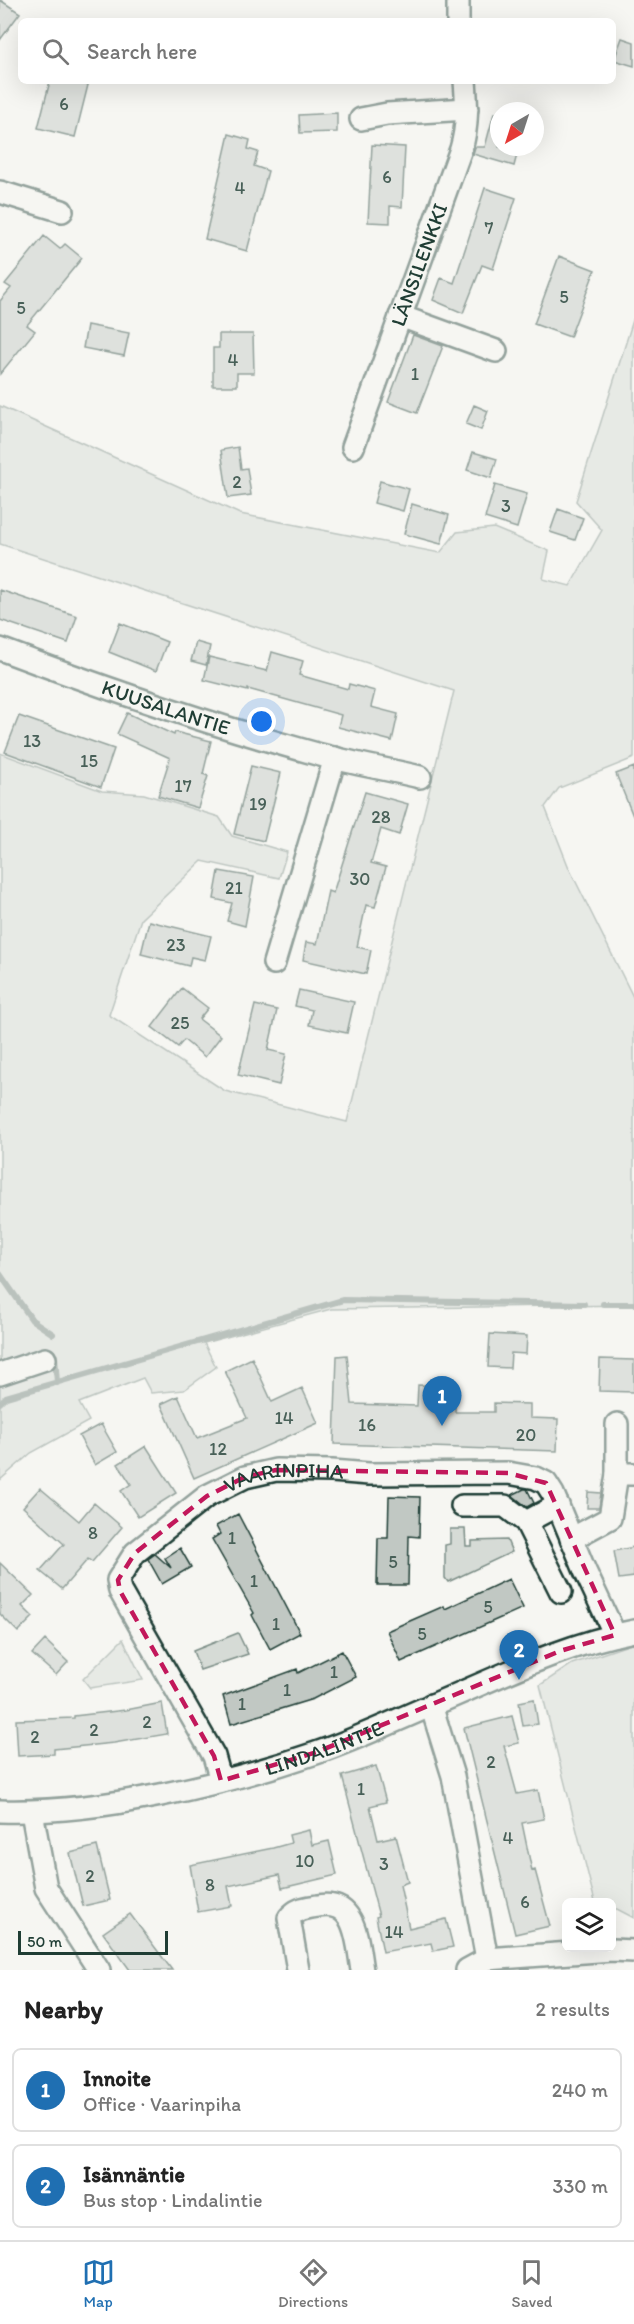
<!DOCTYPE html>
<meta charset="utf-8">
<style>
body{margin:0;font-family:Itim,sans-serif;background:#f6f6f6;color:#222}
.controls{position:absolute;right:18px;bottom:18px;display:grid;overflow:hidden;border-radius:9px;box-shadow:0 6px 24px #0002}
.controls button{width:54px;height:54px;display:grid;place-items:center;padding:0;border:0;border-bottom:2px solid #e0e0e0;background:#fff;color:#222;font:30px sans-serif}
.compass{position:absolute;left:490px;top:102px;width:54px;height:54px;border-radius:50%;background:#fff;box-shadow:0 6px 24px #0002;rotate:219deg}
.scale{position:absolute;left:18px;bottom:15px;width:150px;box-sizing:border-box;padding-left:6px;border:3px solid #1f3d34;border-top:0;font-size:16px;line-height:21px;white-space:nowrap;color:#1f3d34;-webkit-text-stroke:4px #f6f6f2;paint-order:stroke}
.you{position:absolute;left:262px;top:722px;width:21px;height:21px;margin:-15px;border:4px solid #fff;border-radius:50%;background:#1a73e8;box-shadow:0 0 0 9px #1a73e833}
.badge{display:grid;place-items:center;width:39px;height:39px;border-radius:50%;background:#1f6fb2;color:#fff;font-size:20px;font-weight:700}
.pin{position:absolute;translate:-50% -50px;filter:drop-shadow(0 2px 3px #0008)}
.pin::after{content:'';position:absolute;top:32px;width:21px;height:18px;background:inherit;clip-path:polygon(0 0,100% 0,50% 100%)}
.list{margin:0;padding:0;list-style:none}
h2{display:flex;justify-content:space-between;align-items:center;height:78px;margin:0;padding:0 24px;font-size:26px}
h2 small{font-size:20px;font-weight:400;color:#767676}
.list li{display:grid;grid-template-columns:39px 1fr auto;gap:18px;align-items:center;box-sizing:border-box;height:84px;margin:0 12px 12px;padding:0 12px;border:2px solid #e0e0e0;border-radius:9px}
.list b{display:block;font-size:22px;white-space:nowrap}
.list p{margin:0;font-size:20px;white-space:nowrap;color:#767676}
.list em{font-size:20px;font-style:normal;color:#767676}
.icon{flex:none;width:33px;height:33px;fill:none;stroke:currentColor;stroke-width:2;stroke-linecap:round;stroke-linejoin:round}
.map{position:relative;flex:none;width:634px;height:1970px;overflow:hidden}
.search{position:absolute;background:#fff;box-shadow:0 6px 24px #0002;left:18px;right:18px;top:18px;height:66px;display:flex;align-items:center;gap:15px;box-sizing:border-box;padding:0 21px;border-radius:9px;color:#767676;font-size:22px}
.sheet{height:270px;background:#fff}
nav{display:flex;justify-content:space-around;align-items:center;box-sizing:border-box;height:84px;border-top:2px solid #e0e0e0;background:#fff;font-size:16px;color:#767676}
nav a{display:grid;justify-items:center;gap:3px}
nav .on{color:#1f6fb2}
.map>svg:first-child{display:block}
</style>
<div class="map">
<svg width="634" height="1970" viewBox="0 0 634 1970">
<rect width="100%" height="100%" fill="#f6f6f2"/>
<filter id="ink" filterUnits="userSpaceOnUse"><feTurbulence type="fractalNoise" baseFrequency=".0167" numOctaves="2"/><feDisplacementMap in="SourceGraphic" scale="12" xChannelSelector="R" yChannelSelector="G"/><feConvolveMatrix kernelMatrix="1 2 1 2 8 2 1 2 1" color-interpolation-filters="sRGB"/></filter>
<g filter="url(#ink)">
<path fill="#d6dbd6" stroke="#7a8c85" stroke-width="1.5" d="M634 317V758L559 788 545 807 569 868 634 999V1305L331 1309 204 1343 216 1367 184 1390 151 1393 143 1378 79 1403 89 1421 31 1453 0 1480V753L102 791 144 794 219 817 232 836 287 852 279 878 202 861 141 919 109 1015 225 1091 347 1122 454 691 0 544V406L240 514 440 553 457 532 494 528 549 551 543 579 570 586 602 530 576 501Z
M450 1529H465L466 1546H472V1541L507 1540 512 1552 448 1582 445 1578V1545L450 1544Z
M238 1633 248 1654 200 1670 193 1651Z
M123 1639 143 1680 90 1688 83 1679Z
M634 1643V1918L617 1909H612V1902H595L540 1685 572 1664Z"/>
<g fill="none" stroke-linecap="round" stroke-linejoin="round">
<path stroke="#72847d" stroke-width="6" d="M0 1274 32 1320 53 1334
M603 1304H634
M55 1356 57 1383
M0 1403 6 1397 343 1300 584 1304"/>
</g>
<path fill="#c1c8c3" stroke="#1f3d34" stroke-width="1.5" d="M0 0 20 13 0 40Z
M622 38 634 42V66L614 60Z
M50 81H89L75 137 38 128Z
M337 113V132L300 133 299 115Z
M494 113 499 114V147H519L514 166 473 154 475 147H485Z
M229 134 250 140 248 149 258 152 254 166 268 171 247 251 205 239Z
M372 145 405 147 402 207 390 206V223L368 222Z
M485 188 516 198 493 269 482 265 463 313 433 300 441 278 454 283Z
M44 236 60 249 65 244 82 258 27 325 35 331 0 374V301L11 288 5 284Z
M559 256 595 270 570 337 534 324Z
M87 325 129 333 124 356 83 348Z
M219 334H253L254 373H237V386H213V348H219Z
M413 335 443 346 417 413 388 402Z
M474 405 488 411 481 430 466 424Z
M238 447 241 469 247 468 251 495 228 498 221 450Z
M473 452 497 459 491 478 467 470Z
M380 481 409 489 403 511 374 503Z
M495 485 527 494 517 528 485 518Z
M412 504 449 515 441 544 404 534Z
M558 509 583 518 575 540 550 532Z
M0 590 77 616 68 643 0 620Z
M120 623 167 642 156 671 109 652Z
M196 642 210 646 206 665 191 661Z
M272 652 303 661 299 675 348 689 349 684 375 691 371 707 398 714 392 741 338 727 341 715 248 689V691L204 680 209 657 267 671Z
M127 713 174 735 175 732 211 741 203 774 208 776 198 808 158 796 170 758 117 734Z
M19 716 114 749 101 787 5 752Z
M251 766 281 773 264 841 234 834Z
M634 767V816H633L616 774Z
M365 792 408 804 399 835 381 829 371 863 386 867 375 907 366 905 357 947 371 950 366 974 303 960 306 942 317 944 328 891 333 893Z
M219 871 254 877 245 926 227 921 232 903 214 899Z
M149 921 211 936 205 960 191 957 189 966 141 954Z
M182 988 208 1008 199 1019 221 1036 205 1057 184 1040 178 1047 152 1027Z
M299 990 354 1002 347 1033 309 1025 312 1010 295 1006Z
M255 1005 277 1010 268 1050 286 1054 279 1085 238 1075Z
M490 1334 527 1336 526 1354 511 1353 510 1368 488 1367Z
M347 1355 352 1404 417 1406 418 1385 456 1386 455 1412H494V1403L530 1404V1418L558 1419 557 1451 334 1444 337 1356Z
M252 1358 272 1402 302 1388 318 1423 194 1478 161 1404 178 1396 197 1438 247 1418 225 1371Z
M600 1359 634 1360V1392L599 1391Z
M101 1424 117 1452 95 1465 79 1436Z
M146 1446 176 1493 138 1517 121 1491 131 1484 118 1464Z
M40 1488 79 1521 94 1503 122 1527 92 1562 88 1559 62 1589 40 1571 64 1544 23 1507Z
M524 1489H527L534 1503 527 1507 512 1495Z
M588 1492 601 1493 599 1508H587Z
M389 1496 420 1497 419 1537 409 1536 408 1585H377L378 1538H388Z
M238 1514 300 1633 270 1649 252 1615 254 1613 212 1539 220 1534 216 1526Z
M634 1547V1577L619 1579 614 1551Z
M180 1548 191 1567 162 1584 148 1559 155 1554 171 1568 165 1558Z
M0 1563 33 1595 22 1606 33 1617 18 1632 0 1614Z
M509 1579 523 1608 401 1662 387 1631 444 1606 445 1609Z
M45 1640 68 1662 56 1675 32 1654Z
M342 1651 356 1677 313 1699 231 1724 223 1696 297 1669 298 1673Z
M534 1699 538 1724 523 1726 519 1702Z
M162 1703 167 1734 114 1743 54 1749V1754L18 1756 16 1720 74 1718V1716L126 1710Z
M512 1716 519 1743 504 1746 517 1794 538 1790 544 1819 522 1823 532 1871 535 1870 550 1926 515 1934 464 1728Z
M376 1766 386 1802 370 1806 378 1840 396 1836 408 1882 400 1885 409 1928 446 1919 453 1947 433 1951 431 1943 383 1952 376 1917 379 1916 342 1776Z
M309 1830 312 1845 329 1841 337 1875 282 1888 279 1875 228 1886 232 1906 198 1912 190 1865 273 1848 291 1843 289 1835Z
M97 1846 110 1900 83 1906 70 1853Z
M130 1914 172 1970H130L103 1933Z"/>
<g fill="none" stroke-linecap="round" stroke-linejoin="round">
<defs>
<g id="minor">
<path d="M458 0V21"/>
<path d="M361 119 387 114 467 109"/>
<path d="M0 192 62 211"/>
<path d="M400 316 496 351"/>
<path id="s1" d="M353 447 461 149C468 126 467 105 465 81"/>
<path id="s2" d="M0 649C104 688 210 725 317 754 351 763 386 769 420 777"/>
<path d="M274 963 335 758"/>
<path d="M0 1374 45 1359"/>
<path d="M617 1424V1474H634"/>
<path d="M462 1506H505L526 1522 561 1592"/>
<path d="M526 1522 558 1505"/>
<path d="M571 1539 610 1518 617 1474"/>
<path d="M431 1705 453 1776 487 1959 612 1950 634 1951"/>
<path id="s3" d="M221 1781 214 1756 120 1591 118 1580 135 1553 207 1496 245 1477 276 1470 332 1471 369 1474 508 1473 536 1478 546 1483 553 1494 585 1571 615 1635"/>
<path id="s4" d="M0 1811C99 1814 222 1785 316 1753 355 1740 392 1722 430 1706 497 1678 562 1645 634 1631"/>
<path d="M32 1812 46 1888 99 1970"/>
<path d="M298 1970 289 1918C297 1908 305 1908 318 1906 357 1899 357 1942 362 1970"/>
<path d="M467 1970 487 1959"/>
</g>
</defs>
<use href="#minor" stroke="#1f3d34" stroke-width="26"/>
<use href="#minor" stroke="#f6f6f2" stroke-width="21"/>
</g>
</g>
<path d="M0 0H634V1970H0ZM276 1470 508 1473 546 1483 615 1635 560 1651 317 1752 221 1781 214 1756 120 1591 118 1580 135 1553 207 1496 245 1477Z" fill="#f6f6f2" fill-opacity=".55" fill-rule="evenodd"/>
<path fill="none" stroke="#c2185b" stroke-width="4.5" stroke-dasharray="12 8" stroke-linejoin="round" d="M276 1470 508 1473 546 1483 615 1635 560 1651 317 1752 221 1781 214 1756 120 1591 118 1580 135 1553 207 1496 245 1477Z"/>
<g text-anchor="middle" stroke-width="4.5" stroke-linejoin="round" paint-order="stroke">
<g font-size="18" fill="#486058">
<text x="64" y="110">6</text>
<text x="387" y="183">6</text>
<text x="240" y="194">4</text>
<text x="489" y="234">7</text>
<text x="564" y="303">5</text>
<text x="21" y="314">5</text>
<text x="233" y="366">4</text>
<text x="415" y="380">1</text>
<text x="237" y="488">2</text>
<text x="506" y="512">3</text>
<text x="32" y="747">13</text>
<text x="89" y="767">15</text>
<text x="183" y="792">17</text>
<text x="258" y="810">19</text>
<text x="381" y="823">28</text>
<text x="360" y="885">30</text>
<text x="234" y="894">21</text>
<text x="176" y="951">23</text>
<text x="180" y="1029">25</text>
<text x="284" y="1424">14</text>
<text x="367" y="1431">16</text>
<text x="526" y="1441">20</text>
<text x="218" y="1455">12</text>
<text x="93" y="1539">8</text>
<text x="232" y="1544">1</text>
<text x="393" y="1568">5</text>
<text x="254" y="1587">1</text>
<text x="488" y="1613">5</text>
<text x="276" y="1630">1</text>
<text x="422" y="1640">5</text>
<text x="334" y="1678">1</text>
<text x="287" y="1696">1</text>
<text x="242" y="1710">1</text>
<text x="147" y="1728">2</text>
<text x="94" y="1736">2</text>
<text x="35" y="1743">2</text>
<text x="491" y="1768">2</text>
<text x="361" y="1795">1</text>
<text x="508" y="1844">4</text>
<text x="305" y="1867">10</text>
<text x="384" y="1870">3</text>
<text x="90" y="1882">2</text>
<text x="210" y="1891">8</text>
<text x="525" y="1908">6</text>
<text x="394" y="1938">14</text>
</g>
<g font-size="21" fill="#1f3d34" stroke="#f6f6f2">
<text dy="7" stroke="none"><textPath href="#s1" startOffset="194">LÄNSILENKKI</textPath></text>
<text dy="7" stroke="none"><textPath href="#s2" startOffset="176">KUUSALANTIE</textPath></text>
<text dy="7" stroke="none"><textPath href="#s3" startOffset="432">VAARINPIHA</textPath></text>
<text dy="7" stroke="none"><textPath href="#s4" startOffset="332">LINDALINTIE</textPath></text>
</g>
</g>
</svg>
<div class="controls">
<button><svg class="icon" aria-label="layers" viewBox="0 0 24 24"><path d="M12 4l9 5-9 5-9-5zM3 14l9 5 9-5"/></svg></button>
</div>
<svg class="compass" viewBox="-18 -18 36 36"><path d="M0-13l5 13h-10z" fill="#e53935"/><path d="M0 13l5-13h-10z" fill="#767676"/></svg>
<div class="scale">50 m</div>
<div class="you"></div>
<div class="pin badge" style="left:442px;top:1426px">1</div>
<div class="pin badge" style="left:519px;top:1680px">2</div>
<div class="search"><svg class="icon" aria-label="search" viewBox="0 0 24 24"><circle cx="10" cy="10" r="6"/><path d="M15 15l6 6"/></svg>Search here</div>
</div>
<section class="sheet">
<h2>Nearby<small>2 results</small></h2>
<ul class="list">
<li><span class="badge">1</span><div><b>Innoite</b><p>Office · Vaarinpiha</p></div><em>240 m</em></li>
<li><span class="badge">2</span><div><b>Isännäntie</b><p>Bus stop · Lindalintie</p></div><em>330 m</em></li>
</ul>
</section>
<nav>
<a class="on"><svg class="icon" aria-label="map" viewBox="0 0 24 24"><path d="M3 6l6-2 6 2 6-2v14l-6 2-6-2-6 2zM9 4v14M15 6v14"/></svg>Map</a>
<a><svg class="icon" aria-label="directions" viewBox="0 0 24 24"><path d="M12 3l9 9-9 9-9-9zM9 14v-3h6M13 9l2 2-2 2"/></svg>Directions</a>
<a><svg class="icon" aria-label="saved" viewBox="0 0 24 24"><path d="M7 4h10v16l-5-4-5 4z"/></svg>Saved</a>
</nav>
